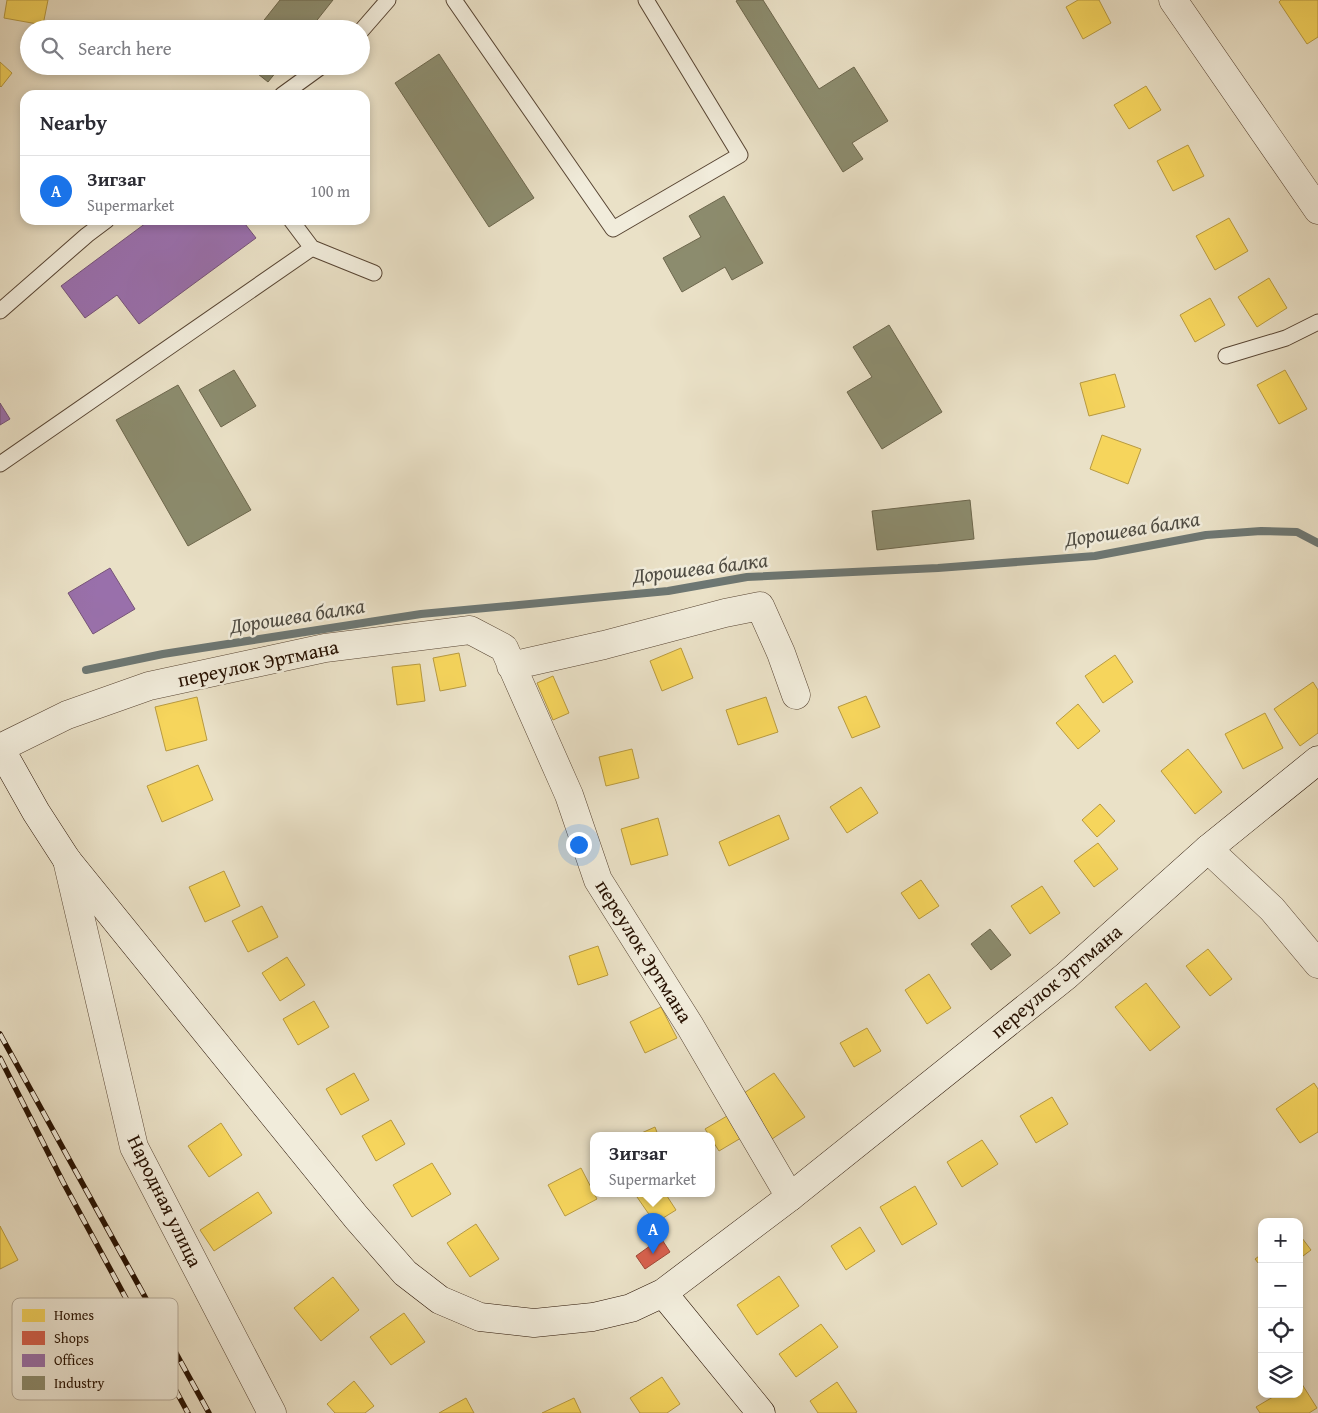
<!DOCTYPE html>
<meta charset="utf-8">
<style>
body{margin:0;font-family:"Gentium Book Plus",serif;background:#f7f7f7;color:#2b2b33}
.controls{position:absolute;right:15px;bottom:15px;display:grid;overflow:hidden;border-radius:10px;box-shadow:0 2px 8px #0003}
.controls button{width:45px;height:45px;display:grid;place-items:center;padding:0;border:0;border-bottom:1px solid #e1e1e2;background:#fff;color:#2b2b33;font:25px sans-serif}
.you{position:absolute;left:578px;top:844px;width:18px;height:18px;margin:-12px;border:4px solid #fff;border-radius:50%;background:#1a73e8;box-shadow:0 0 0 8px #1a73e833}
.badge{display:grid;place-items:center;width:32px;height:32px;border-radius:50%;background:#1a73e8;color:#fff;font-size:16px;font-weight:700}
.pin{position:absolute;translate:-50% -41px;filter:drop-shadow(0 1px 2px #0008)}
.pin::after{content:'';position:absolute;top:26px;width:18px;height:15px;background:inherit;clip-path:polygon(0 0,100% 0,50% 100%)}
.popup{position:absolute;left:590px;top:1132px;width:125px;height:65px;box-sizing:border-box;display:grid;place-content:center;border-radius:10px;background:#fff;filter:drop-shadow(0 1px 4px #0005);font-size:16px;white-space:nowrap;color:#7c7c81}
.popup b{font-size:19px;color:#2b2b33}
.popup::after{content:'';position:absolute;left:50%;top:100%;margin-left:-10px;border:10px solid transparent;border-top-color:#fff}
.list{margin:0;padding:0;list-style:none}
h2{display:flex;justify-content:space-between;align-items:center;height:65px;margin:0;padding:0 20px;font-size:21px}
h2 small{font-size:16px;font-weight:400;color:#7c7c81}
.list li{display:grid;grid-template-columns:32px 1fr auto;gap:15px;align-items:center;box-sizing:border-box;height:70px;padding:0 20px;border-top:1px solid #e1e1e2}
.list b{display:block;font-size:19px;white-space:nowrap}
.list p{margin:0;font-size:16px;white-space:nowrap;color:#7c7c81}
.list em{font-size:16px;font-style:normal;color:#7c7c81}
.icon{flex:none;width:28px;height:28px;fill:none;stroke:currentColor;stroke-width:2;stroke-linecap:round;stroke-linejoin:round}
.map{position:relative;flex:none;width:1318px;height:1413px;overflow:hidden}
.search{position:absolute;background:#fff;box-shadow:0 2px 8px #0003;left:20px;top:20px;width:350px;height:55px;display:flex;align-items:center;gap:12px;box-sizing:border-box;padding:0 18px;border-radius:28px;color:#7c7c81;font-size:19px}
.panel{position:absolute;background:#fff;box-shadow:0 2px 8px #0003;left:20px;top:90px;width:350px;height:135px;border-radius:15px}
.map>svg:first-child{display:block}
</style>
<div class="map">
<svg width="1318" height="1413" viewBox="0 0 1318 1413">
<rect width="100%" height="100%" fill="#eae1c7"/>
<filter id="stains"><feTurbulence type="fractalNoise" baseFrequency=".004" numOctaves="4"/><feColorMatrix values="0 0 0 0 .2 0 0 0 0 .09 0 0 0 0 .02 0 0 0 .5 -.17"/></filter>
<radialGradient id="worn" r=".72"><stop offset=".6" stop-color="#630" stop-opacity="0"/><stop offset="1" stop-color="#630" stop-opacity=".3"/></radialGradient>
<path fill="#f6d55c" stroke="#b89a40" d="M7 0H48L43 25 4 18Z
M1078 0H1099L1111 23 1083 39 1066 7Z
M1281 0H1318V37L1307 44 1279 2Z
M0 62 12 73 1 87 0 86Z
M1146 86 1161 110 1129 129 1114 105Z
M1188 145 1204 176 1173 191 1157 161Z
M1229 218 1248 251 1215 270 1196 236Z
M1269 278 1287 308 1257 327 1238 297Z
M1210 298 1225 325 1195 342 1180 315Z
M1285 370 1307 409 1279 424 1257 385Z
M1115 374 1125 407 1089 416 1080 383Z
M1102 435 1141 449 1128 484 1090 469Z
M681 648 693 678 662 691 650 661Z
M459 653 466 686 440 691 433 658Z
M1115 655 1133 682 1103 703 1085 676Z
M420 664 425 701 397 705 392 667Z
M553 676 569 713 553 720 537 683Z
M1313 682 1318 690V733L1300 746 1274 709Z
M866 696 880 727 852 738 838 707Z
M197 697 207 740 166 751 155 707Z
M766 697 778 732 738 745 726 710Z
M1078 704 1100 731 1078 749 1056 723Z
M1265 713 1283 748 1243 769 1225 734Z
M632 749 639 778 606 786 599 757Z
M1188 749 1222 792 1195 814 1161 771Z
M198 765 213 800 162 822 147 786Z
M861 787 878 813 847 833 830 807Z
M1100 804 1115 821 1097 837 1082 820Z
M779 815 789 839 729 866 719 842Z
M658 818 668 855 631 865 621 829Z
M1098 843 1118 869 1094 887 1074 861Z
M224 871 240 906 205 922 189 887Z
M921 880 939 906 919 919 901 893Z
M1042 886 1060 913 1030 934 1011 906Z
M262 906 278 937 248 952 232 921Z
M598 946 608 975 578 985 569 956Z
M1208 949 1232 979 1210 996 1186 966Z
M287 957 305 985 280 1001 262 973Z
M929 974 951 1008 927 1024 905 990Z
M1146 983 1180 1027 1150 1051 1115 1007Z
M314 1001 329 1027 298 1045 283 1019Z
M661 1007 677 1038 645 1053 630 1022Z
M867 1028 881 1051 854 1067 840 1043Z
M354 1073 369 1100 341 1115 326 1089Z
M774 1073 805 1117 772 1139 741 1095Z
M1314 1083 1318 1089V1132L1300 1143 1276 1109Z
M1052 1097 1068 1124 1036 1143 1020 1116Z
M727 1116 741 1138 719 1151 712 1140V1135H709L705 1129Z
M391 1120 405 1144 376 1161 362 1136Z
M221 1123 242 1155 209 1177 188 1146Z
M655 1127 658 1135H637Z
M982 1140 998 1164 962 1187 947 1162Z
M432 1163 451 1194 412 1217 393 1185Z
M581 1168 597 1199 565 1216 548 1185Z
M915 1186 937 1224 902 1245 880 1207Z
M258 1192 272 1213 214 1251 200 1230Z
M643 1193H665L676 1210 655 1223 637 1197Z
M476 1224 499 1259 470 1277 447 1243Z
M0 1226 18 1260 0 1269Z
M860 1227 875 1251 846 1270 831 1246Z
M1299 1234 1311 1250 1299 1259Z
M1262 1254V1268L1255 1259Z
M779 1276 799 1306 757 1335 737 1305Z
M333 1277 359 1310 321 1341 294 1308Z
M404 1313 425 1342 391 1365 370 1337Z
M821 1324 838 1347 796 1377 779 1354Z
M662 1377 680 1404 667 1413H640L630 1398Z
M354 1381 374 1406 365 1413H335L327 1404Z
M1300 1381 1317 1408 1309 1413H1260L1256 1407 1278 1394H1299Z
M837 1382 857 1412 855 1413H818L810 1401Z
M466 1398 474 1413H439Z
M574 1398 581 1413H542Z"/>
<path fill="#d6604d" stroke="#a14836" d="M661 1238 670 1252 645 1269 636 1256Z"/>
<path fill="#9970ab" stroke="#765378" d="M150 220H242L256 238 139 324 117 295 85 318 61 286Z
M0 403 10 419 0 425Z
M110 568 135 609 93 634 68 593Z"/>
<path fill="#8c8c6e" stroke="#6d674d" d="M280 0H333L310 29H257Z
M738 0H763L819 89 854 67 888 121 852 143 863 159 843 172 736 1Z
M439 54 534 198 489 227 395 83Z
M248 66H281L268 82Z
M724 196 763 263 732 280 725 267 682 292 663 258 701 237 689 216Z
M889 325 942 412 882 449 847 392 872 377 853 347Z
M234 370 256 406 221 427 199 390Z
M178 385 251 510 188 546 116 420Z
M970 500 974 539 877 550 872 511Z
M990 929 1011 955 991 970 971 944Z"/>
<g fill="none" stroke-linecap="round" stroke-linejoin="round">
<path stroke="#6d7773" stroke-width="8" d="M86 670 163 654 421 614 668 591 747 577 938 568 1095 556 1206 535 1261 531 1297 532 1318 543"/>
<defs>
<path id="lane" d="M454 0 613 229 740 155 646 0
M361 31 388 0
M282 95 322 66
M291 220 312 248 374 273
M0 311 87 235 107 220
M1226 356 1286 338 1318 322
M0 464 312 248"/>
<path id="street" d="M1173 0 1318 210
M511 666 604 645 725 613 760 606 781 653 796 695
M0 748 67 715 149 686 325 648 470 630 504 648 569 795 598 880 690 1026 790 1197
M1208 849 1272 909 1318 964
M67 860 134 1147 272 1413"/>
<path id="secondary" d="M0 748 36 812 67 860 356 1217 405 1273 440 1300 480 1317 534 1323 593 1317 631 1308 663 1293 790 1197 1066 976 1208 849 1318 760
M663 1293 761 1413"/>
</defs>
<use href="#lane" stroke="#574432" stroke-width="17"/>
<use href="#street" stroke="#574432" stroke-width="29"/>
<use href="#secondary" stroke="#261000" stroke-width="29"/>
<use href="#lane" stroke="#f1ecdb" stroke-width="15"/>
<use href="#street" stroke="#f1ecdb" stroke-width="28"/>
<use href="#secondary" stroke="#f1ecdb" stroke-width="28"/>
<defs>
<path id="rail" d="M0 1034 209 1413
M0 1058 63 1182 188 1413"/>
</defs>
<use href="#rail" stroke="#261000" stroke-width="5.5"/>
<use href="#rail" stroke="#f1ecdb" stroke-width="4" stroke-dasharray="11" stroke-linecap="butt"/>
</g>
<g text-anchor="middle" stroke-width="5" stroke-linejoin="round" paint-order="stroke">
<g font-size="20" fill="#261000" stroke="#f1ecdb">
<text transform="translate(258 663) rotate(-12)" y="7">переулок Эртмана</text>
<text transform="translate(644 951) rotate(58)" y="7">переулок Эртмана</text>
<text transform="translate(1056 981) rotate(-40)" y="7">переулок Эртмана</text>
<text transform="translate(165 1201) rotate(64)" y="7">Народная улица</text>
</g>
<g font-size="21" font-style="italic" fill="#4f4c43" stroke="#f1ecdb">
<text transform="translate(1132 529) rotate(-9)" y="7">Дорошева балка</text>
<text transform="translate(700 568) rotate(-7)" y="7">Дорошева балка</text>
<text transform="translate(297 616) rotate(-9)" y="7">Дорошева балка</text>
</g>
</g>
<rect x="12" y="1298" width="166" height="102" rx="8" fill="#f1ecdb" stroke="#b4aa99" stroke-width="1"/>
<rect x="22" y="1309" width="23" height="13" fill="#f6d55c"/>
<rect x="22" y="1331" width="23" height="14" fill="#d6604d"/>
<rect x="22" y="1354" width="23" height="13" fill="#9970ab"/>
<rect x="22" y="1376" width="23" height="14" fill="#8c8c6e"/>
<g font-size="14" fill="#261000">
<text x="54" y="1320">Homes</text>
<text x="54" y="1343">Shops</text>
<text x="54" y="1365">Offices</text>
<text x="54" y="1388">Industry</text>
</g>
<rect width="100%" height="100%" filter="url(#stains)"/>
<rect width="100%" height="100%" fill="url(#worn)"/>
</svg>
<div class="controls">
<button>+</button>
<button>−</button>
<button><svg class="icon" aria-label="locate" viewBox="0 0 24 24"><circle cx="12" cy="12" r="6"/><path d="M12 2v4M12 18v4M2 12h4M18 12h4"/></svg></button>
<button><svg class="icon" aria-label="layers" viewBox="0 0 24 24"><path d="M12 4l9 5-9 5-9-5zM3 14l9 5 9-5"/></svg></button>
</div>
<div class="you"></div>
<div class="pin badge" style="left:653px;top:1254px">A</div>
<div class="popup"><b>Зигзаг</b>Supermarket</div>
<div class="search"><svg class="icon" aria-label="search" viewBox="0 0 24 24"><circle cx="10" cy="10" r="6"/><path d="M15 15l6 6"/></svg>Search here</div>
<section class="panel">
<h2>Nearby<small></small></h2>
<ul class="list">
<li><span class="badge">A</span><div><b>Зигзаг</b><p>Supermarket</p></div><em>100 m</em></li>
</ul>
</section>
</div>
